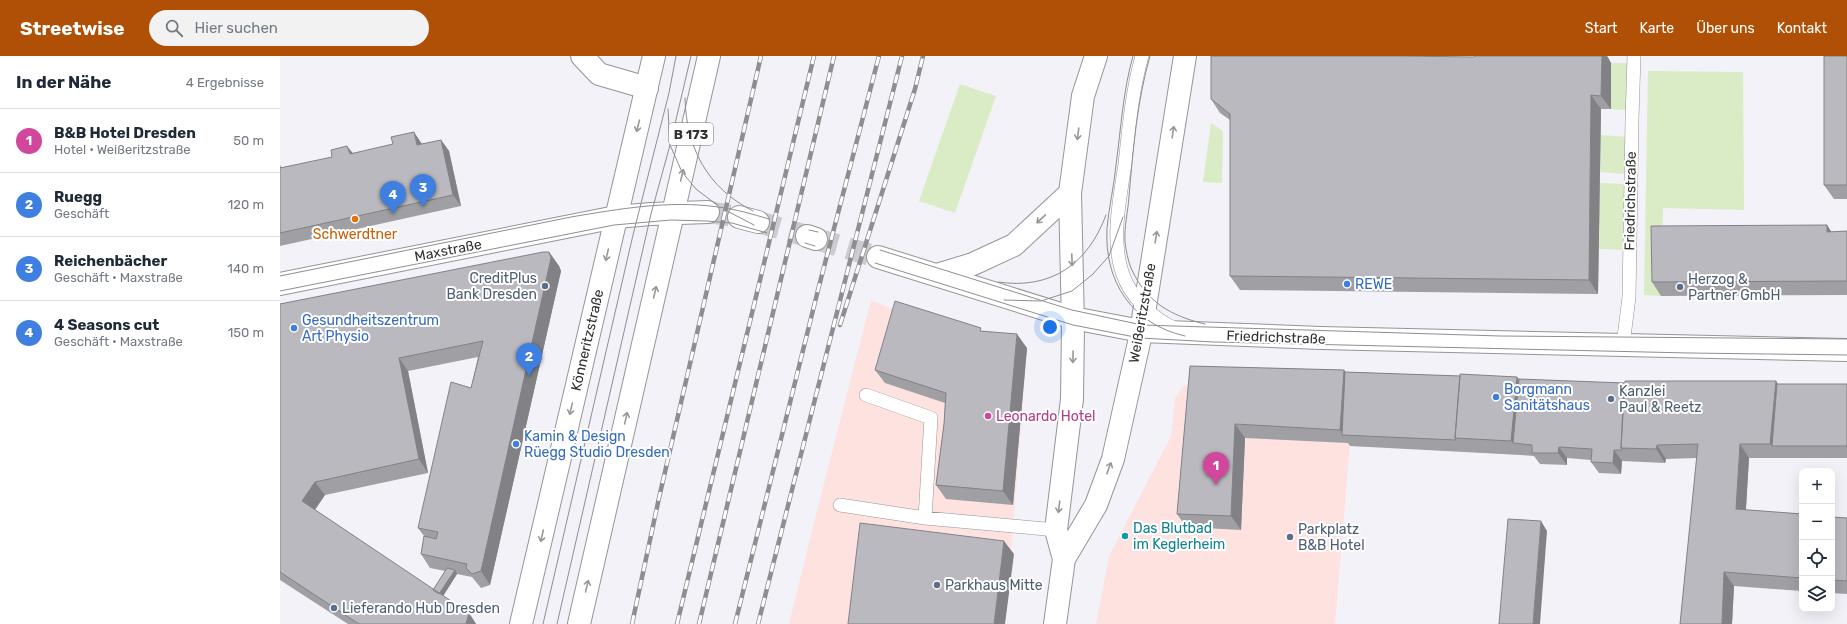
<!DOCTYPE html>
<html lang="de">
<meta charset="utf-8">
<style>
body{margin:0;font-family:Rubik,sans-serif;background:#f2f2f3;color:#1f2937}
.controls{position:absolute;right:12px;bottom:12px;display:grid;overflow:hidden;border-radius:8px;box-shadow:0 4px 16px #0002}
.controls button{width:36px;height:36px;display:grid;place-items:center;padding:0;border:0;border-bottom:1px solid #e0e1e3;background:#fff;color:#1f2937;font:20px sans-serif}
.you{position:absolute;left:770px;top:271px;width:14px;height:14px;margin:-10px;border:3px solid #fff;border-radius:50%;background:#1a73e8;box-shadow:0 0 0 6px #1a73e833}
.badge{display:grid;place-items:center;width:26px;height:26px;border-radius:50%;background:#af5006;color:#fff;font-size:13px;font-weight:700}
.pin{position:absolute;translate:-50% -33px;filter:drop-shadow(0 1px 2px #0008)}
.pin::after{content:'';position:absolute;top:21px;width:14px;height:12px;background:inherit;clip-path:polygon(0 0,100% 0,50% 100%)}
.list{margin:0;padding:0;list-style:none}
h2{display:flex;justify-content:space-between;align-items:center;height:52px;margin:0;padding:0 16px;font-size:17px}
h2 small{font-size:13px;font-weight:400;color:#747a83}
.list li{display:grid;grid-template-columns:26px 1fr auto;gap:12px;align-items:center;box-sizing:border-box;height:64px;padding:0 16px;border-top:1px solid #e0e1e3}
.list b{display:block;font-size:15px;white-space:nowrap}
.list p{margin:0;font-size:13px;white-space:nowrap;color:#747a83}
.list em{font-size:13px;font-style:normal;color:#747a83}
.icon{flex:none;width:22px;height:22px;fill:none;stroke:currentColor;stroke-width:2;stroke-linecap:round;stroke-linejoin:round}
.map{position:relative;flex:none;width:1567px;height:568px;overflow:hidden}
header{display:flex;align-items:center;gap:24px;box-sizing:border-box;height:56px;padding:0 20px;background:#af5006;color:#fff}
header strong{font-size:19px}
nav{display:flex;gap:22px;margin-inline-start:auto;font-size:14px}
.search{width:280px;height:36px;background:#f2f2f3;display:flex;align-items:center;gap:10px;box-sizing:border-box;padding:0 14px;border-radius:22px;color:#747a83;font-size:15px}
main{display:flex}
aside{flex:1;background:#fff}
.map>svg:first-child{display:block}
</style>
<header>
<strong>Streetwise</strong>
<div class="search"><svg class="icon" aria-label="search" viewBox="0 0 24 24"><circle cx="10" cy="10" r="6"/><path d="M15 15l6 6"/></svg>Hier suchen</div>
<nav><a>Start</a><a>Karte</a><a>Über uns</a><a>Kontakt</a></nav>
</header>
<main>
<aside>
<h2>In der Nähe<small>4 Ergebnisse</small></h2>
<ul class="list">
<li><span class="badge" style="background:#d1479c">1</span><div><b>B&amp;B Hotel Dresden</b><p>Hotel · Weißeritzstraße</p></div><em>50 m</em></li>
<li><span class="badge" style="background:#3f7fe0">2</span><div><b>Ruegg</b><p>Geschäft</p></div><em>120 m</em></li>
<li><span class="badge" style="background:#3f7fe0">3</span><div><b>Reichenbächer</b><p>Geschäft · Maxstraße</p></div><em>140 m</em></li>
<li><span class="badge" style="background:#3f7fe0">4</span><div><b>4 Seasons cut</b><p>Geschäft · Maxstraße</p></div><em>150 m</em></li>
</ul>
</aside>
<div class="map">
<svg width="1567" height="568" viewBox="0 0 1567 568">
<rect width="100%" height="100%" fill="#f3f2f8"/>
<path fill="#fde2e0" d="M591 244 625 259 710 289 747 292 732 484 723 568H509L537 455Z
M919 324 1070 387 1055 568H816L829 500 891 380 895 342 904 330Z"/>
<path fill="#d9ecc5" d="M1331 7H1348L1347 54 1331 53Z
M1368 15 1463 16 1464 154 1383 152 1381 240 1364 239Z
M680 28 716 40 675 157 639 145Z
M931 67 943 75 942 127 923 126Z
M1321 79 1347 81 1346 118 1320 116Z
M1320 127 1346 128 1344 194 1318 193Z"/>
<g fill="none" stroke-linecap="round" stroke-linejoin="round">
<path stroke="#cccbd1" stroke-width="22" stroke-dasharray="22 11" stroke-linecap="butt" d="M428 156 459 161
M478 166 527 180
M536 183 598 201"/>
<defs>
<path id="service" d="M862 0C852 35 849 71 845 108 840 142 831 182 842 216 849 239 874 265 897 273
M1343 289 1349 241 1352 64 1354 0
M586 339 651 362 645 462
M560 449 645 462 776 474"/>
<path id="minor" d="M302 0 319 18 367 32
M336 161 371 158 428 156
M459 161 478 166
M527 180 536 183
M598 201 793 262 861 275 1041 282 1567 294
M657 219 693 208 734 189 790 137"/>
<path id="tertiary" d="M0 228 336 161"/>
<path id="secondary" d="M784 503 776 474 792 343 793 269 790 137 803 40 816 0
M775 568 784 503 816 449 833 403 860 282 905 0"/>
<path id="primary" d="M241 568 374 0
M299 568 429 0"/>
</defs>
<use href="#service" stroke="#95949a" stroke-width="14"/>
<use href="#minor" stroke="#95949a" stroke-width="24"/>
<use href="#tertiary" stroke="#95949a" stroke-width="24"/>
<use href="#secondary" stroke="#95949a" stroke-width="24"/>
<use href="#primary" stroke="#95949a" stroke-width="24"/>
<use href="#service" stroke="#fff" stroke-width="13"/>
<use href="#minor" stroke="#fff" stroke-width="22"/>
<use href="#tertiary" stroke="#fff" stroke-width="22"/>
<use href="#secondary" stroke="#fff" stroke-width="22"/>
<use href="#primary" stroke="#fff" stroke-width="22"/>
<path stroke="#8e8d91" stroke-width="1" d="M853 0C843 35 841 72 836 109 834 130 829 151 827 172 824 226 852 268 905 280
M870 0C857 45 853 94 849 141 848 155 844 171 845 186 846 194 848 205 851 212 866 246 891 260 925 268
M405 42C406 91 427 132 473 155
M388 53 390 89 402 116 416 133 437 149
M449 156 474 169
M529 174 538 176
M525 187 535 190
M600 194 792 254 862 269 1220 280 1567 283
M595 207 793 269 860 282 934 286 1409 297 1567 299
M0 220 291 161C339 153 389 144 438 151 455 153 472 158 489 163
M718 226C771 234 808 208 826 159
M0 235 334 169 391 164 426 165 452 167 487 177
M724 244 761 245 792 235 813 218 829 200 843 161
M263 568 353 179 389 37 396 0
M277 568 371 158 390 89 411 0"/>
<defs>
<path id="rail" d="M560 269 635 33 643 0
M352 568 379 442 481 0
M397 568 534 0
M419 568 554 0
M455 568 538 234 599 0
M478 568 622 0"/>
</defs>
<use href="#rail" stroke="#8e8d91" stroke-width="4.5"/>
<use href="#rail" stroke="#fff" stroke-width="3" stroke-dasharray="9" stroke-linecap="butt"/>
</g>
<path fill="#a09fa4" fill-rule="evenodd" d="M1195 0H1327L1331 7V53H1321L1318 238 960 234 950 220V64L940 57 931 43 1149 1H1194Z
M1567 0V143H1554L1544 129Z
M161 84 169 95 181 150 0 190V109L2 112 73 97 142 88Z
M1547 169 1551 176 1567 175V239L1381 240 1372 226Z
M269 196 279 210 281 215 210 529 201 532 192 521 177 518 163 540 189 557 196 568H68L0 524V248ZM198 301 191 332 138 472 144 480 141 498 150 512 165 515 153 534 35 454 45 439 148 417 128 315Z
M703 275 747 292 733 449 666 443 656 429 664 368 665 347 605 327 595 314Z
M910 310 1064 314 1065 316 1180 320 1237 321 1239 323 1344 327 1496 325 1497 328H1567V402H1469L1466 454 1522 458V535L1454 530 1452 568H1400L1417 402 1386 403 1385 407 1342 405 1341 418 1319 417 1311 406V404L1287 402V409L1260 408 1254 400 1241 399 1070 390 1068 387 965 382 961 474 906 471 897 458Z
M1552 461 1567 462V538L1552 537Z"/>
<path fill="#828286" d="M1322 0H1327L1331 7V53L1321 40Z
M1311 39 1321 53 1318 238 1309 224Z
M134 76 142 88 137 89Z
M161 84 169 95 181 150 173 139Z
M67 90 76 101 70 98Z
M1547 169 1556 183 1547 176Z
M269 196 279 210 281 215 210 529 201 515Z
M737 278 747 292 733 449 723 435Z
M119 302 128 315 148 417 139 403Z
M1064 314 1074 328 1064 379 1060 374Z
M1237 321 1247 334 1233 387 1231 385Z
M1496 325 1505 339 1492 390 1490 388Z
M955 368 965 382 961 474 951 460Z
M1460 388 1469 402 1465 466 1456 453Z
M1377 389 1386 403 1385 407 1376 393Z
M1279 391 1287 402V409L1278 397Z
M1334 394 1342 405 1341 418 1333 407Z
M35 426 45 439 31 459 22 445Z
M1261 465 1267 475 1260 568H1253Z
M724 485 734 498 725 568H714Z
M175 514 177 518 160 545 157 541Z
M1444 516 1454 530 1452 568H1442Z
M189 557 196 568H186Z"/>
<path fill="#bab9bf" stroke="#828286" d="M931 0H1121L1194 1 1195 0H1322L1321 40 1311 39 1309 224 950 220V58L931 43Z
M1544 0H1567V129H1544Z
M134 76 137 89 161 84 173 139 0 177V112L52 101 51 94 67 90 70 98 113 88 111 81Z
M1547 169V176L1567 175V225L1372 226 1371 170Z
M263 196H269L271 202 201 515 192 518 186 512 187 508 141 498 144 480 156 483 158 476 138 472 171 326 191 332 203 285 119 302 139 403 35 426 22 445 189 557 186 568H79L0 516V248Z
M615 245 701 272 700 275 737 278 723 435 656 429 664 368 666 337 595 314Z
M910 310 1064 314 1060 374 955 368 951 460 897 458Z
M1065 316 1180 320 1175 382 1176 384 1062 379Z
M1180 318 1237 321 1231 385 1175 382Z
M1239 323 1344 327 1341 392 1342 394H1334L1333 407 1311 406 1312 393 1279 391 1278 397H1252V389L1233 387Z
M1345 325H1496L1490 388H1460L1456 453 1522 458V522L1444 516 1442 568H1400L1418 388 1377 389 1376 393 1341 392Z
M1497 328H1567V390H1492Z
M1552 461 1567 462V525L1552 524Z
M1228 463 1261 465 1253 568H1219Z
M580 467 724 485 714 568H568Z
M167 512 175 514 159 538 153 534Z"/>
<defs><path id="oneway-shaft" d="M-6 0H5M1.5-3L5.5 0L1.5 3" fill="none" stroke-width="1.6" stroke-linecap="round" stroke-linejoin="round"/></defs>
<g stroke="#989899">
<use href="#oneway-shaft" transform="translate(358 70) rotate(104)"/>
<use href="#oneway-shaft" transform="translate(893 76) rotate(-81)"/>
<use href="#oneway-shaft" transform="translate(798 78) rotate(98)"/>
<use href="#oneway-shaft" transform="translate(402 119) rotate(-77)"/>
<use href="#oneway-shaft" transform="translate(761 163) rotate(137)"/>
<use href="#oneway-shaft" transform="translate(876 181) rotate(-81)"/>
<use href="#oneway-shaft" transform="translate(327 199) rotate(103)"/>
<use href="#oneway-shaft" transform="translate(792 204) rotate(88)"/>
<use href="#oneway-shaft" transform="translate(375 236) rotate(-77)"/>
<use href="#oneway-shaft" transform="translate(793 301) rotate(91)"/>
<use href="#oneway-shaft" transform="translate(291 353) rotate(103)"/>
<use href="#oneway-shaft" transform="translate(346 362) rotate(-77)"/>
<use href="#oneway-shaft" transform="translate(829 412) rotate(-70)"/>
<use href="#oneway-shaft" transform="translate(779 451) rotate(97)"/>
<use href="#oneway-shaft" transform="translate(262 480) rotate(103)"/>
<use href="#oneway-shaft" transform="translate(307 530) rotate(-77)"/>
</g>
<circle fill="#e8710a" stroke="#fff" stroke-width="1.5" cx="75" cy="163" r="4"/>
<g fill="#3f7fe0" stroke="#fff" stroke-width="1.5">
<circle cx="1067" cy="228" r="4"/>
<circle cx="14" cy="272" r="4"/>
<circle cx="1216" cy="341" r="4"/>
<circle cx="236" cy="388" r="4"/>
</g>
<g fill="#5c6f8a" stroke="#fff" stroke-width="1.5">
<circle cx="265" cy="230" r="4"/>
<circle cx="1400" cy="231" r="4"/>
<circle cx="1331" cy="343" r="4"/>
<circle cx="1010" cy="481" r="4"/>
<circle cx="657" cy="529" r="4"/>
<circle cx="54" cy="552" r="4"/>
</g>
<circle fill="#d1479c" stroke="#fff" stroke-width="1.5" cx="708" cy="360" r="4"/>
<circle fill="#0f9aa8" stroke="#fff" stroke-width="1.5" cx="845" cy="480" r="4"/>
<g text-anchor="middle" stroke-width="4" stroke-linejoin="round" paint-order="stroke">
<rect fill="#fff" stroke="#706f70" stroke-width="1" x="389" y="67" width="44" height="22" rx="3"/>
<g font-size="13" font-weight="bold" fill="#323133">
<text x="411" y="83">B 173</text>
</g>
<g font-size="14" fill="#323133" stroke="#fff">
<text transform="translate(1350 145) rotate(-89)" y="5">Friedrichstraße</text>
<text transform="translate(168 194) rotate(-11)" y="5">Maxstraße</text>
<text transform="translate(862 257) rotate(-80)" y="5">Weißeritzstraße</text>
<text transform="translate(996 281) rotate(2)" y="5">Friedrichstraße</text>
<text transform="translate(307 284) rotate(-77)" y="5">Könneritzstraße</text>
</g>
<g font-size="14" fill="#c56008" stroke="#fff">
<text x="75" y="183">Schwerdtner</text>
</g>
<g font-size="14" fill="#4e5e75" stroke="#fff" text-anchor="start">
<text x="257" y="227" text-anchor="end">CreditPlus<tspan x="257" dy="16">Bank Dresden</tspan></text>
<text x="1408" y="228">Herzog &amp;<tspan x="1408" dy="16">Partner GmbH</tspan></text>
<text x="1339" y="340">Kanzlei<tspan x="1339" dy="16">Paul &amp; Reetz</tspan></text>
<text x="1018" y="478">Parkplatz<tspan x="1018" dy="16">B&amp;B Hotel</tspan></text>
<text x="665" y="534">Parkhaus Mitte</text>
<text x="62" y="557">Lieferando Hub Dresden</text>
</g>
<g font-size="14" fill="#366cbe" stroke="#fff" text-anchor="start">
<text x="1075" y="233">REWE</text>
<text x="22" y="269">Gesundheitszentrum<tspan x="22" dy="16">Art Physio</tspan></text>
<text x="1224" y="338">Borgmann<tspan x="1224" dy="16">Sanitätshaus</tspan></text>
<text x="244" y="385">Kamin &amp; Design<tspan x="244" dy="16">Rüegg Studio Dresden</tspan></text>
</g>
<g font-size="14" fill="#b23c85" stroke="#fff" text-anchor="start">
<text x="716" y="365">Leonardo Hotel</text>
</g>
<g font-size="14" fill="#0d838f" stroke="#fff" text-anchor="start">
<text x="853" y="477">Das Blutbad<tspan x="853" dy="16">im Keglerheim</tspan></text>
</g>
</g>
</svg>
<div class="controls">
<button>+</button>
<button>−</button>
<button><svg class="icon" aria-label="locate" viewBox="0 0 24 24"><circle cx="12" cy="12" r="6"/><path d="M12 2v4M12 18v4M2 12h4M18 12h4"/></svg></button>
<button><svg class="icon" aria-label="layers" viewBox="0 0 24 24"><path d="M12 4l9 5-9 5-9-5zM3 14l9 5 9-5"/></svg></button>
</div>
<div class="you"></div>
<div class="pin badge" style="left:936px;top:429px;background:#d1479c">1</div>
<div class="pin badge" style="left:249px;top:320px;background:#3f7fe0">2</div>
<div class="pin badge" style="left:143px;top:151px;background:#3f7fe0">3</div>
<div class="pin badge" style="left:113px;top:158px;background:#3f7fe0">4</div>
</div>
</main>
